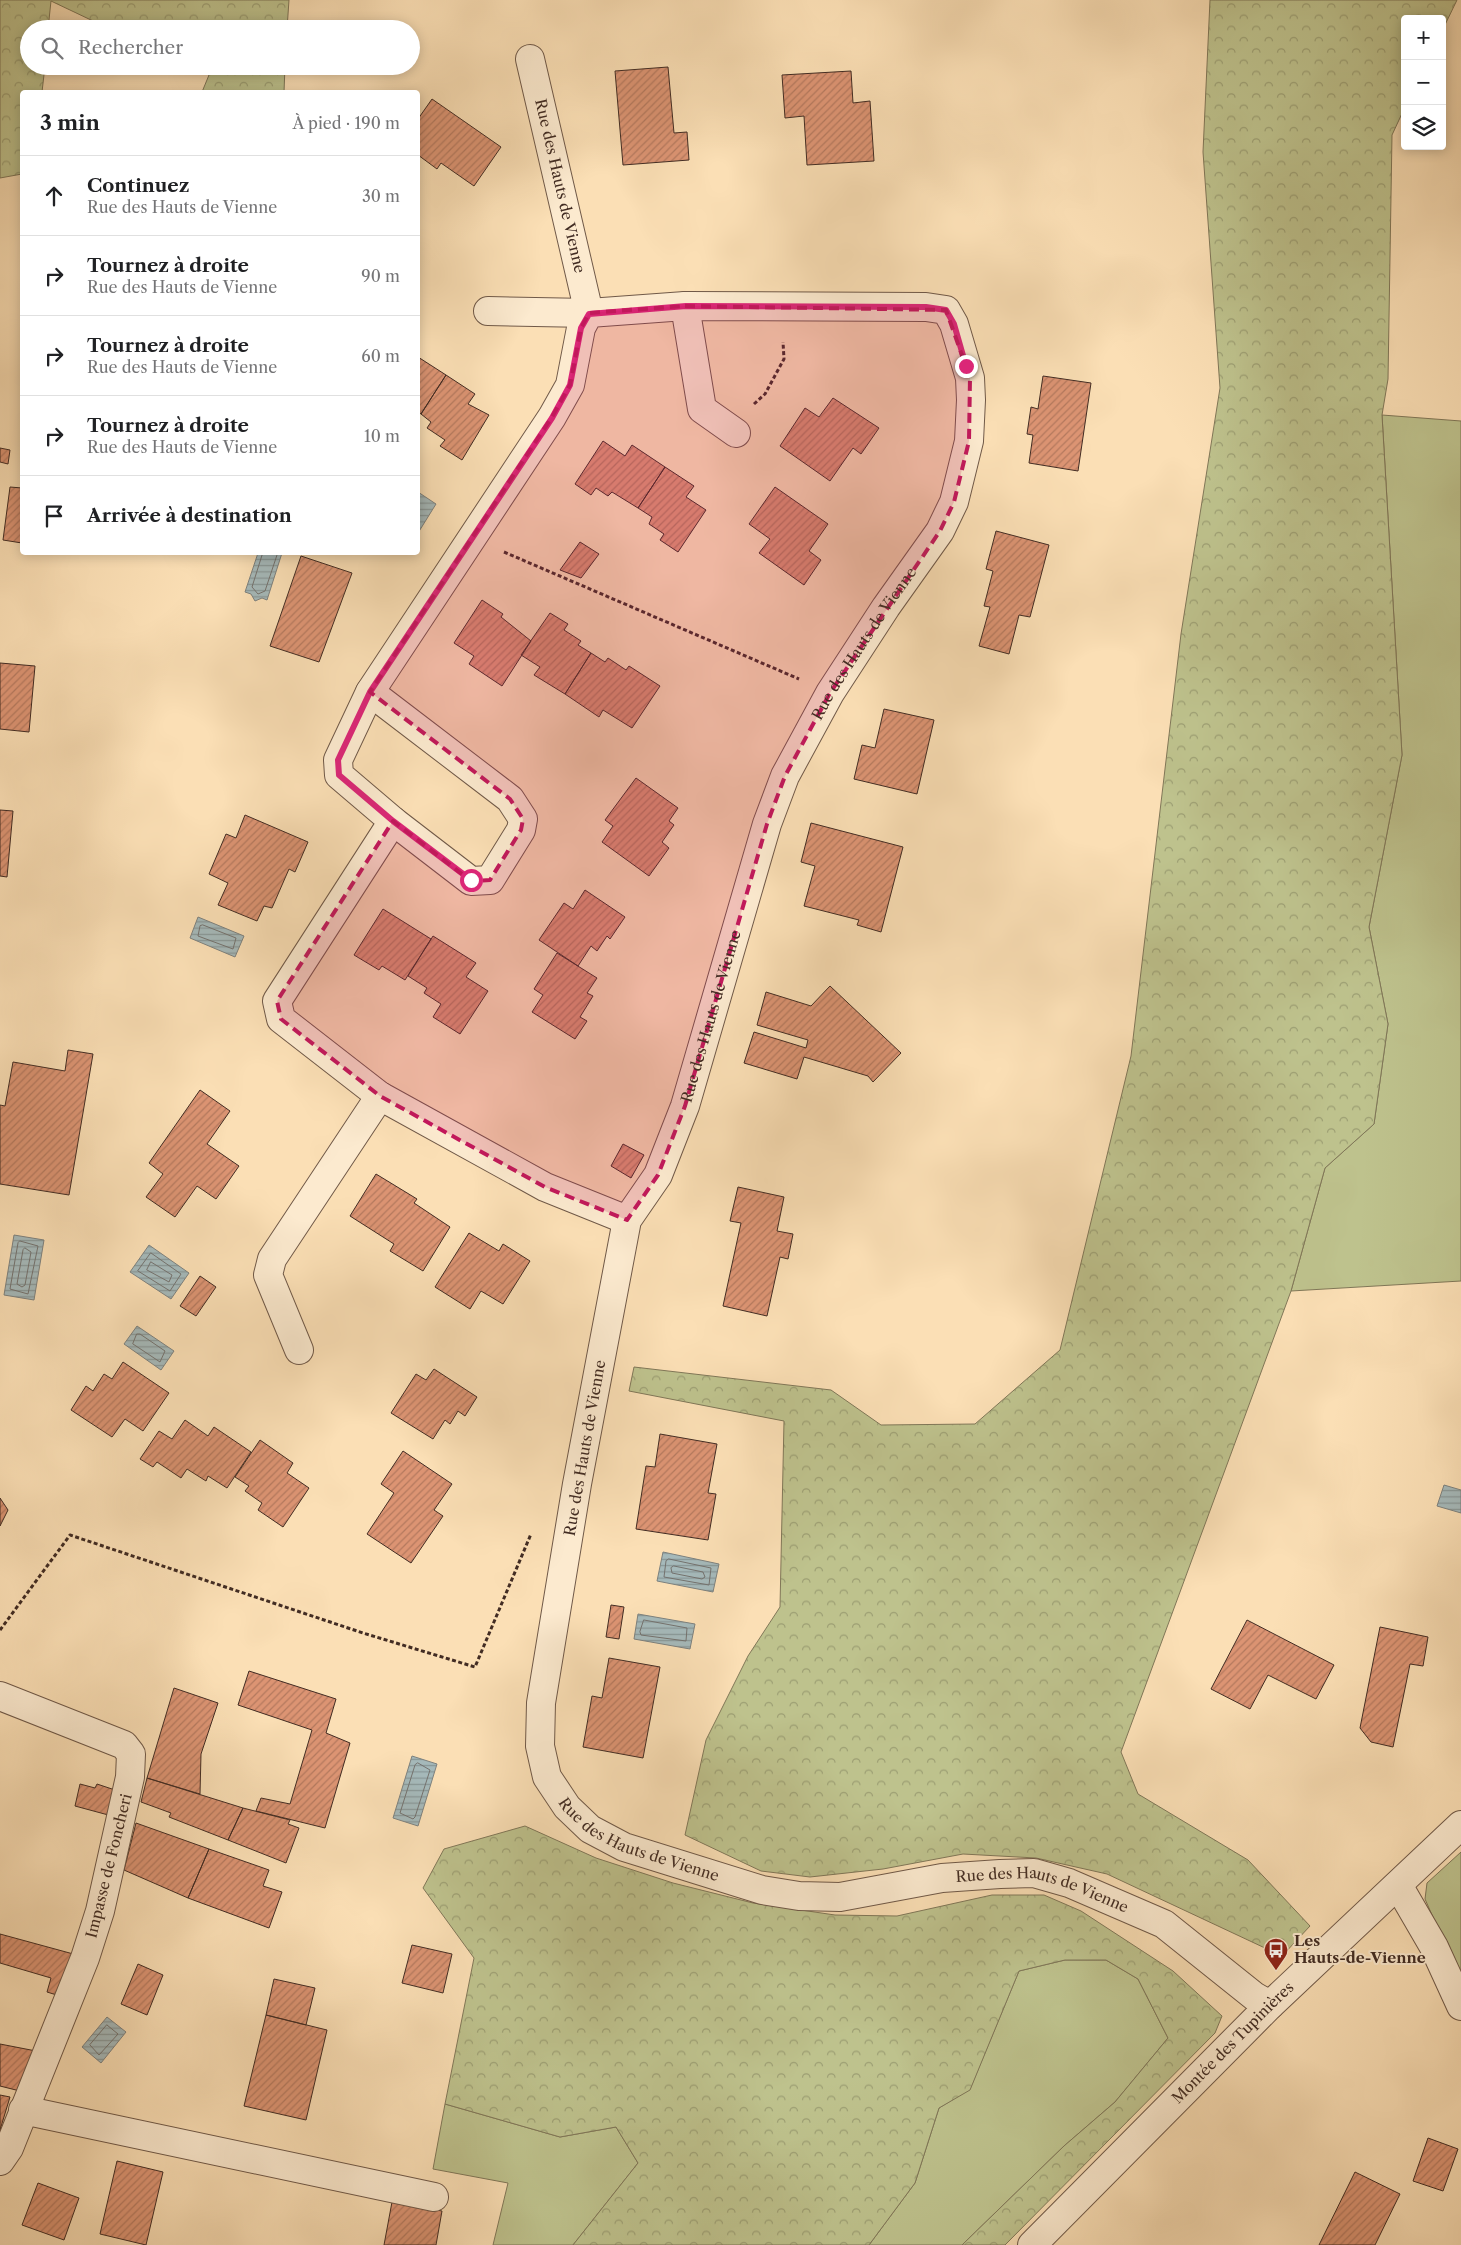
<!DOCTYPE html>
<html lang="fr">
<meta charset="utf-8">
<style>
body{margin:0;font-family:"Libre Caslon Text",serif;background:#f2f2f2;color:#202124}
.controls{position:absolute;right:15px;top:15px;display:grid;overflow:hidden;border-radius:5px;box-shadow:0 2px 12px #0003}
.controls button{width:45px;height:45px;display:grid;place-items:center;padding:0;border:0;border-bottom:1px solid #e0e0e0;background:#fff;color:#202124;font:25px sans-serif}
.stop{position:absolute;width:15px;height:15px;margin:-11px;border:4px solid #db2777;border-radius:50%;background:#fff}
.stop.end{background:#db2777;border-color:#fff;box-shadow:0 1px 5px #0008}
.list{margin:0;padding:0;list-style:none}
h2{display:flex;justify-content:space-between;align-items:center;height:65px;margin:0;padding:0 20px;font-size:21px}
h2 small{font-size:16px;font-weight:400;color:#757577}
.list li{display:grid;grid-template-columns:32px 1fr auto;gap:15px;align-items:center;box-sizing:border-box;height:80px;padding:0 20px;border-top:1px solid #e0e0e0}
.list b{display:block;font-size:19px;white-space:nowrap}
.list p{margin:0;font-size:16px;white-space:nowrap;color:#757577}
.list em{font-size:16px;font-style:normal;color:#757577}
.icon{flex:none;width:28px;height:28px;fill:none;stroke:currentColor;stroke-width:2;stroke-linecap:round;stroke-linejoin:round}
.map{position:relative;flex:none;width:1461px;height:2245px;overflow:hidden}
.search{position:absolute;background:#fff;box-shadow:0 2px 12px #0003;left:20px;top:20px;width:400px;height:55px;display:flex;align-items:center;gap:12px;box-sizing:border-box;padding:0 18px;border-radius:28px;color:#757577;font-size:19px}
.panel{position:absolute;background:#fff;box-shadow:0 2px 12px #0003;left:20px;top:90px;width:400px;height:465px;border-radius:5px}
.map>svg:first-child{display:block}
</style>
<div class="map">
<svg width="1461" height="2245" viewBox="0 0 1461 2245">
<defs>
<pattern id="forest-crowns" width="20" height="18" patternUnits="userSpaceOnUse" patternTransform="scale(1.25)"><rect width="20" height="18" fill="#bec28d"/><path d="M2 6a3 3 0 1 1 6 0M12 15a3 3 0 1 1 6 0" fill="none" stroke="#9c9e73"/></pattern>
<pattern id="water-rules" width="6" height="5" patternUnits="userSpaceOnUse" patternTransform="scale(1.25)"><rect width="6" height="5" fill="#a5b9ba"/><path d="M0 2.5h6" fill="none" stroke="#889797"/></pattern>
<pattern id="building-hatch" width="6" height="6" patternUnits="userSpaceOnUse" patternTransform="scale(1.25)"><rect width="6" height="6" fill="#dc9473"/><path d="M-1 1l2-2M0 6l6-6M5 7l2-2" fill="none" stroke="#b4795e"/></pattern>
</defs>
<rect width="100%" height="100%" fill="#fbdfb5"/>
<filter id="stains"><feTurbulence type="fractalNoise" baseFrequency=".004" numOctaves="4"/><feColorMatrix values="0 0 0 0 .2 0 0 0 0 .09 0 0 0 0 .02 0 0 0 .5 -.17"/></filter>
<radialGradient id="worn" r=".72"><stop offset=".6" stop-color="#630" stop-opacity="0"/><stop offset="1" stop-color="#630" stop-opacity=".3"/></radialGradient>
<path fill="#bec28d" stroke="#807758" d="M1382 415 1461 421V1281L1291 1291 1325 1168 1374 1124 1388 1024 1369 927 1402 755Z
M1461 1852V1981L1425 1899 1427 1883Z
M1065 1960H1106L1138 1979 1168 2038 1115 2102 1064 2146 962 2245H869L915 2183 939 2108 970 2089 1019 1971Z
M445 2104 560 2137 616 2127 638 2163 573 2245H493L508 2183 433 2169Z"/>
<path fill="url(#forest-crowns)" stroke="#807758" d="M0 0H289L287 29H110L51 1 48 29H29V66H45L42 92H22V174L0 178Z
M1210 0H1457L1442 31V19H1405V107L1392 135 1388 379 1382 415 1402 755 1369 927 1388 1024 1374 1124 1325 1168 1291 1291 1121 1752 1138 1794 1248 1860 1310 1926 1282 1956 1107 1874 1036 1858 963 1854 883 1869 810 1877 761 1871 685 1835 706 1740 748 1656 780 1607 784 1421 629 1391 634 1367 831 1390 881 1425 975 1424 1060 1350 1131 1056 1181 634 1220 388 1203 152Z
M190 66H285L284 92H202L209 75Z
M525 1826 596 1858 673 1883 753 1903 835 1915 897 1916 992 1895H1044L1081 1911 1173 1971 1222 2016 1215 2033 1005 2245H962L1064 2146 1115 2102 1168 2038 1138 1979 1106 1960H1065L1019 1971 970 2090 939 2108 915 2183 869 2245H573L638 2163 616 2127 560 2137 445 2104 474 1958 423 1888 444 1849Z"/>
<path fill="url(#water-rules)" stroke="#7d817e" d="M418 492 436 504 418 533Z
M258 553H282L267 600 262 598 255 601 251 594 245 592Z
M198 917 244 936 235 957 190 938Z
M14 1235 44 1240 34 1300 4 1295Z
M149 1245 189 1273 171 1299 130 1272Z
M137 1326 174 1351 161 1370 124 1344Z
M1444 1485 1461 1490V1513L1437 1506Z
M663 1552 719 1564 713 1592 657 1581Z
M638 1614 695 1624 690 1649 634 1639Z
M412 1756 437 1764 418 1826 393 1818Z
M107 2017 126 2032 101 2063 82 2047Z"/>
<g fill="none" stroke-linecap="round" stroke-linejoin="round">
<path stroke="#74726e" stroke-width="1" d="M263 552 252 587 258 594 265 591 278 552
M203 925 236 938 233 949 198 936 200 926Z
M20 1241 38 1246 28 1294 10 1289 18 1243Z
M25 1248 31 1252 25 1285 22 1287 17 1284 23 1250Z
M151 1253 181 1274 170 1291 138 1271Z
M151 1262 172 1275 169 1282 147 1270Z
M137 1334H140L165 1351 160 1362 133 1344Z
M669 1559 711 1568 709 1585 664 1577 666 1561Z
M674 1566 703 1572 705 1577 702 1579 672 1573 671 1568Z
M644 1620 687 1628 686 1641 641 1635 640 1632Z
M418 1763 430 1770 415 1817 413 1819 400 1813 415 1765Z
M107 2025 118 2034 99 2055 90 2045Z"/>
</g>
<path fill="url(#building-hatch)" stroke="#422c23" d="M668 67 674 133 687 132 689 160 623 165 615 71Z
M851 71 853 103 870 101 874 161 807 165 804 116 785 118 782 75Z
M432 99 501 147 474 186 441 163 437 169 418 155V119Z
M418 357 446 375 421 414 418 412Z
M446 375 475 394 468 404 489 415 462 460 440 446 445 440 427 428 431 422 421 414Z
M1043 376 1091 383 1078 471 1029 463 1033 435 1027 434 1031 407 1038 409Z
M833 398 879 428 861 454 853 448 830 481 780 446 805 408 819 417Z
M603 441 625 456 632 445 665 467 638 508 612 492 608 496 596 488 591 495 575 484Z
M0 448 10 450 8 464 0 462Z
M665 467 694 486 686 497 706 510 678 552 660 540 664 534 649 524 652 517 638 508Z
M10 487 22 488V543L3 540Z
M775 487 828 524 809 551 821 560 804 585 759 553 770 539 749 524Z
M996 531 1049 545 1030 617 1019 615 1009 654 979 646 990 607 984 606 993 571 986 569Z
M580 542 599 554 581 578 560 570Z
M301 556 352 573 319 662 270 646Z
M482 600 503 614 501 617 531 641 502 686 469 664 474 656 454 643Z
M550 613 568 624 564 630 581 641 578 645 591 653 565 694 534 675 540 667 521 655Z
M591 653 605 662 608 658 626 670 629 666 660 686 632 728 603 710 599 717 565 694Z
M0 663 35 666 29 732 0 729Z
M884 709 934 720 917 794 854 779 862 745 875 748Z
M636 778 678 808 669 821 674 825 662 842 669 848 649 876 602 842 613 826 605 820Z
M0 810 13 811 7 877 0 876Z
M245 815 308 842 295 872 289 869 272 908 264 906 257 921 218 905 228 883 209 874 226 834 236 838Z
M811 823 903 847 881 932 857 925 859 920 804 906 815 866 801 862Z
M585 890 625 917 610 939 607 936 597 951 591 946 578 966 539 940 564 903 573 909Z
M383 909 431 939 405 980 382 966 379 970 354 955Z
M433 936 476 963 466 977 488 991 460 1034 433 1017 441 1004 424 993 427 988 408 976Z
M557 953 597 978 587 993 593 996 580 1017 587 1021 575 1039 532 1012 543 995 534 989Z
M830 986 901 1053 873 1082 868 1076 804 1057 797 1079 744 1063 754 1032 806 1048 808 1040 757 1025 766 992 811 1006Z
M68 1050 93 1054 69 1195 0 1184V1105L5 1106 13 1062 65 1071Z
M200 1090 230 1111 207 1144 239 1166 216 1199 197 1186 175 1217 146 1197 163 1174 149 1163Z
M623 1144 644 1155 631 1178 611 1166Z
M376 1174 417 1199 414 1203 450 1227 423 1271 390 1251 394 1244 350 1216Z
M738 1187 784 1197 777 1231 793 1234 788 1259 780 1257 767 1316 723 1306 741 1223 730 1221Z
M469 1233 499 1251 503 1244 530 1261 503 1304 481 1291 470 1309 435 1287Z
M200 1276 216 1287 196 1316 180 1306Z
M123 1362 169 1393 143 1431 125 1419 112 1437 71 1410 86 1386 93 1391 104 1374 112 1379Z
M434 1369 477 1397 465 1416 458 1411 450 1424 445 1420 433 1439 391 1413 416 1374 426 1380Z
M185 1420 208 1436 214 1427 251 1452 227 1488 208 1476 206 1481 187 1469 181 1478 157 1462 153 1467 140 1459 159 1431 172 1439Z
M660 1434 717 1444 708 1493 716 1494 708 1540 636 1529 646 1466 655 1467Z
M260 1440 293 1463 287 1473 309 1488 283 1527 258 1510 262 1503 245 1491 249 1486 235 1477Z
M403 1451 452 1484 434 1510 443 1516 411 1563 367 1534 394 1493 381 1484Z
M0 1498 8 1510 0 1526Z
M611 1605 624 1607 619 1639 606 1637Z
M1247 1620 1334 1665 1316 1699 1268 1675 1250 1709 1211 1689Z
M1380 1627 1428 1637 1423 1666 1410 1664 1393 1747 1371 1742 1360 1728Z
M609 1658 660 1667 643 1758 583 1747 592 1696 602 1698Z
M249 1671 336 1699 326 1733 350 1743 325 1828 256 1811 261 1798 290 1804 312 1730 238 1705Z
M174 1688 218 1703 201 1754 200 1794 147 1778Z
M147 1778 243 1808 228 1840 169 1817 171 1813 141 1802Z
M80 1784 95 1788 97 1784 118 1791 112 1816 75 1806Z
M243 1808 290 1820 288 1824 299 1828 286 1863 228 1840Z
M136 1823 209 1849 188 1898 124 1870Z
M209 1849 269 1870 263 1886 282 1892 269 1928 188 1898Z
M0 1934 77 1955 60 1996 47 1992 51 1978 0 1963Z
M412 1945 452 1954 443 1993 402 1983Z
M138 1964 163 1975 147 2015 121 2004Z
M274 1979 315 1988 306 2025 266 2015Z
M266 2015 327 2030 306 2120 244 2106Z
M0 2044 36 2051 20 2091 0 2086Z
M0 2095 10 2097 0 2130Z
M1428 2138 1458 2149 1443 2191 1413 2181Z
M117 2161 163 2172 146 2245 100 2234Z
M1355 2172 1400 2194 1375 2245H1319Z
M38 2183 79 2198 64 2240 22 2225Z
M392 2202 442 2211 436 2245H384Z"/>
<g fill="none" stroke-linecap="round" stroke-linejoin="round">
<defs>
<g id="minor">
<path d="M685 306 702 409 736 433"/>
<path d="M488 311 589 313 530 59"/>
<path d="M370 692 510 799 523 819 521 830 490 880 471 881 393 821"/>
<path id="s1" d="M627 1220 658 1175 685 1106 767 824 785 776 830 693 886 607 940 531 954 502 969 441 971 400 970 378 954 324 946 310 926 307 685 306 589 313 581 328 570 385 552 417 370 692 338 760 339 775 393 821 277 1001 281 1019 380 1096 545 1187 627 1220 577 1484 541 1703 540 1746 547 1777 567 1807 590 1829 624 1847 762 1890 799 1896 840 1897 942 1878 1000 1874 1034 1873 1069 1883 1164 1924 1254 1996 1270 2005"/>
<path d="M299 1350 268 1275 272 1259 380 1096"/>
<path d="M0 1696 124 1745 131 1754 130 1777 100 1911 85 1958 9 2148 0 2161"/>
<path d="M1398 1885 1434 1947 1461 2006"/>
<path d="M23 2110 434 2197"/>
<path id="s2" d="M1032 2245 1270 2005 1461 1825"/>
</g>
</defs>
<use href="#minor" stroke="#705948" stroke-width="30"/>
<path stroke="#422c23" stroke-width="3" stroke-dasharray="4 2.5" stroke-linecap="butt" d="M754 404 765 394 784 359 783 342
M504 552 799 679
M0 1630 70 1535 363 1633 475 1667 531 1534"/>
<use href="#minor" stroke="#fceacf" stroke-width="28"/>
</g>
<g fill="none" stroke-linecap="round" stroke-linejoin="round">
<path stroke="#db2777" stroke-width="6" d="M471 880 393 821 339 775 338 760 370 692 552 418 570 385 581 328 589 314 686 306 926 307 946 310 954 324 966 366"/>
</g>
<path fill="#c2185b" fill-opacity="0.2" stroke="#c2185b" stroke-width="4" stroke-dasharray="10 6" stroke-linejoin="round" d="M685 306 946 310 970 378 969 441 954 502 940 531 830 693 785 776 767 824 685 1106 658 1175 627 1220 545 1187 380 1096 281 1019 277 1001 393 821 471 881 490 880 521 830 523 819 510 799 370 692 552 417 570 385 581 328 589 313Z"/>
<defs>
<symbol id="bus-pin" viewBox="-11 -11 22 30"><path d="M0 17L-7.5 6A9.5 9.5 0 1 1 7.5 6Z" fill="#8f2418" stroke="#fceacf"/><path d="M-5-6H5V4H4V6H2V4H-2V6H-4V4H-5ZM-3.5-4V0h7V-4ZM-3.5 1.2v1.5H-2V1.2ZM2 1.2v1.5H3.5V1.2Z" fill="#fff"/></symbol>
</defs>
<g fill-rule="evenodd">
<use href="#bus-pin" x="1262" y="1936" width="28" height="38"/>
</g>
<g text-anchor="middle" stroke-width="4" stroke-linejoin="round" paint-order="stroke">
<g font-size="15" fill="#422c23" stroke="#fceacf">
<text transform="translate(560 186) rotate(77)" y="5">Rue des Hauts de Vienne</text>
<text dy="5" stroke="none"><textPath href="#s1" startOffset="628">Rue des Hauts de Vienne</textPath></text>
<text dy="5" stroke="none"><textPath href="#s1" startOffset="222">Rue des Hauts de Vienne</textPath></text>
<text transform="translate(585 1448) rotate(-80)" y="5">Rue des Hauts de Vienne</text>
<text dy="5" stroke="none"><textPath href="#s1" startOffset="3271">Rue des Hauts de Vienne</textPath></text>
<text transform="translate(109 1866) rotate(-76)" y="5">Impasse de Foncheri</text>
<text dy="5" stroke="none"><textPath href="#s1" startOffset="3691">Rue des Hauts de Vienne</textPath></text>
<text dy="5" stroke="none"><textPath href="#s2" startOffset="285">Montée des Tupinières</textPath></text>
</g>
<g font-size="15" font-weight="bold" fill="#422c23" stroke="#fceacf" text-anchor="start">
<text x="1294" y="1946">Les<tspan x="1294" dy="17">Hauts-de-Vienne</tspan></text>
</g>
</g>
<rect width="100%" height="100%" filter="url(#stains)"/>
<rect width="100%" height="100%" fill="url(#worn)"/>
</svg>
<div class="controls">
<button>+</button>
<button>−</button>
<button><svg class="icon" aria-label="layers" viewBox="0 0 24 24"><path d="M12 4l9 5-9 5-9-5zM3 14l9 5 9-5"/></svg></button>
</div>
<div class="stop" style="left:471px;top:880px"></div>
<div class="stop end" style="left:966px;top:366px"></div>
<div class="search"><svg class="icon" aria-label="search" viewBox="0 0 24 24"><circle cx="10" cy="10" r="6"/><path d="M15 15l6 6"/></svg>Rechercher</div>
<section class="panel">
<h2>3 min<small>À pied · 190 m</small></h2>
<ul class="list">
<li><svg class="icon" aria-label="ahead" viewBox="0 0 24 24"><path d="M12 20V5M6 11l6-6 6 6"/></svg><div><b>Continuez</b><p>Rue des Hauts de Vienne</p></div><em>30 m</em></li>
<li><svg class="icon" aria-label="right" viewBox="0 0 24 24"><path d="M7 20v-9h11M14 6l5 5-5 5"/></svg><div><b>Tournez à droite</b><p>Rue des Hauts de Vienne</p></div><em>90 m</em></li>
<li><svg class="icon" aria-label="right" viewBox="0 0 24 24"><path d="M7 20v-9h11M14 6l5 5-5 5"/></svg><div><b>Tournez à droite</b><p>Rue des Hauts de Vienne</p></div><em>60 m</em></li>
<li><svg class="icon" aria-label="right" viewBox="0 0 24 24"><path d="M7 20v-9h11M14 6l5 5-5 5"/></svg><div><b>Tournez à droite</b><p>Rue des Hauts de Vienne</p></div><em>10 m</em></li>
<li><svg class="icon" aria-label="arrive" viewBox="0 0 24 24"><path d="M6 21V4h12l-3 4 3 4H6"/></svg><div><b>Arrivée à destination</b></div></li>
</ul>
</section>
</div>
